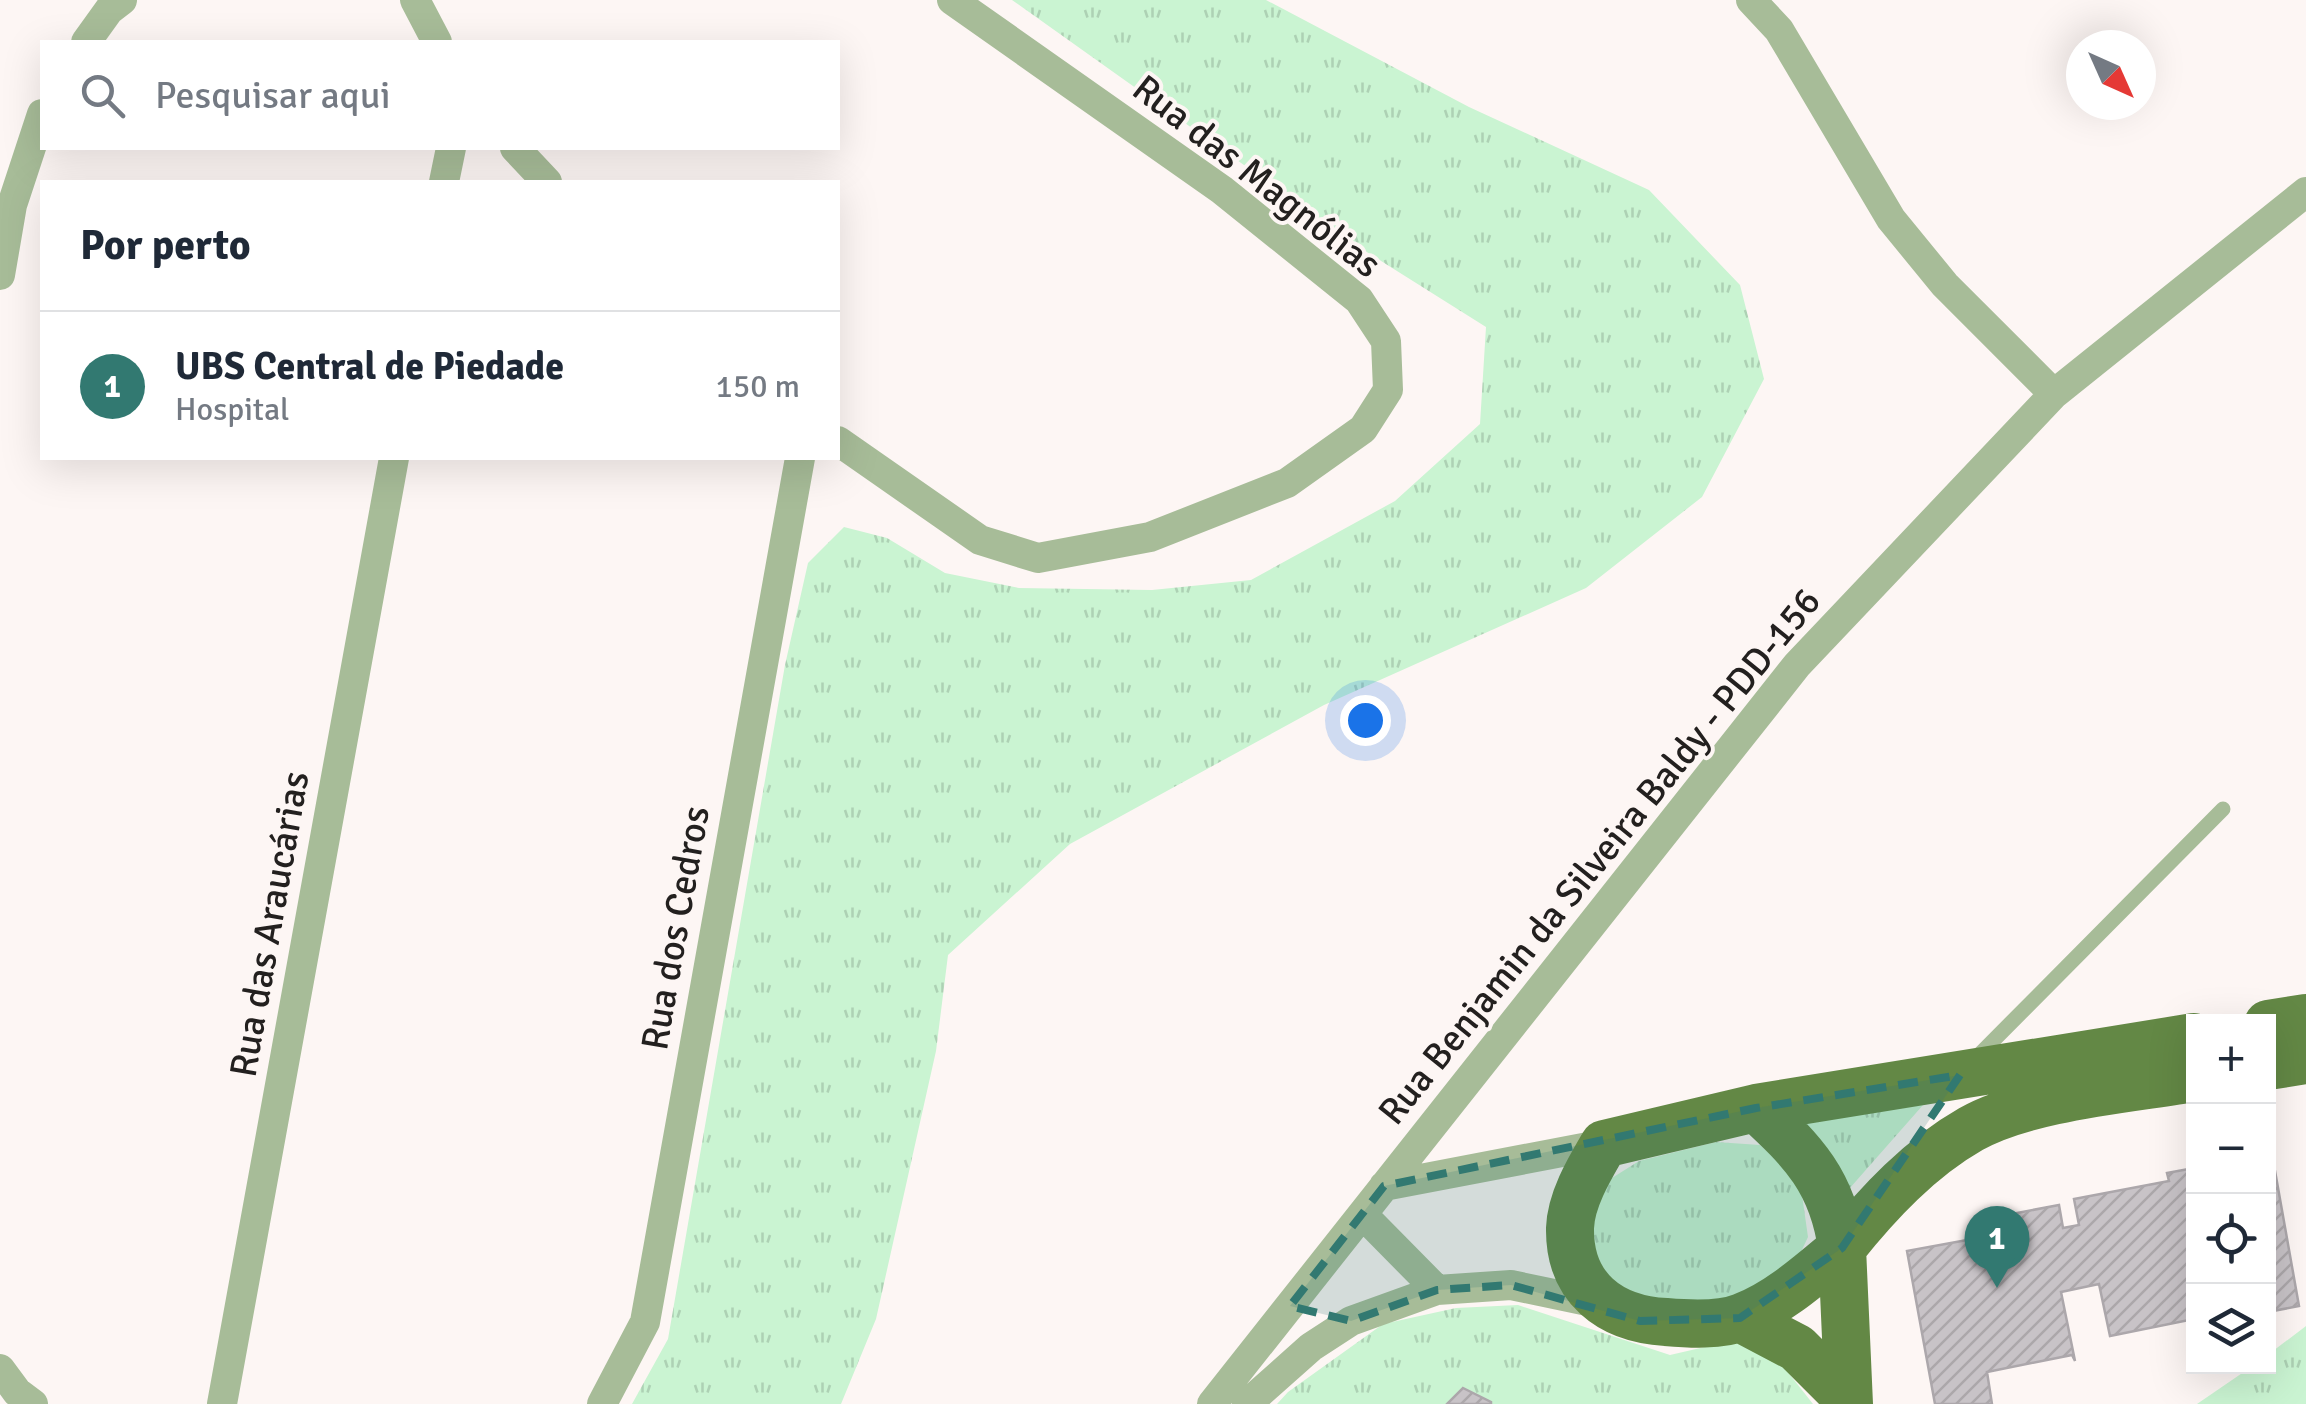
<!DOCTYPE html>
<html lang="pt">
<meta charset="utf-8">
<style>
body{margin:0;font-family:Signika,sans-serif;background:#f6f6f7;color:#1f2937}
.controls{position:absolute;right:30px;bottom:30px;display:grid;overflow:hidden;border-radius:0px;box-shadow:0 10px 40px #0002}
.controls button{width:90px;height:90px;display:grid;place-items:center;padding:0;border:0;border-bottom:2px solid #e0e1e3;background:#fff;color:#1f2937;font:50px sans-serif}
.compass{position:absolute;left:2066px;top:30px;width:90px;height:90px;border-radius:50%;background:#fff;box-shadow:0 10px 40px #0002;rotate:135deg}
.you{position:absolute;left:1365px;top:720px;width:35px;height:35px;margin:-25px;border:8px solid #fff;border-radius:50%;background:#1a73e8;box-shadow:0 0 0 15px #1a73e833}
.badge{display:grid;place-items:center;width:65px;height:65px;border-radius:50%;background:#327971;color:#fff;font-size:32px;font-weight:700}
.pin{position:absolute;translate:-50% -82px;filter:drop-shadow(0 2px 5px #0008)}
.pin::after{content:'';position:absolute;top:52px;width:35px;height:30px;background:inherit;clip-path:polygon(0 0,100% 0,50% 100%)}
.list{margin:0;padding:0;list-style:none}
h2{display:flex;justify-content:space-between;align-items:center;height:130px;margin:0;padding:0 40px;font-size:42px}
h2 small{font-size:32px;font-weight:400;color:#747a83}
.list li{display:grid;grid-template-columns:65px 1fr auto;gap:30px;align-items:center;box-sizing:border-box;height:150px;padding:0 40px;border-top:2px solid #e0e1e3}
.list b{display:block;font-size:38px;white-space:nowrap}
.list p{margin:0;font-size:32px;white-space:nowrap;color:#747a83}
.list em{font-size:32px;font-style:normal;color:#747a83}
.icon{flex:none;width:55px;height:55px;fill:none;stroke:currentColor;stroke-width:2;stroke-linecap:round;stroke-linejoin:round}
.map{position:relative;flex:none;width:2306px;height:1404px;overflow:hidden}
.search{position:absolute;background:#fff;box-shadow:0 10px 40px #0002;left:40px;top:40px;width:800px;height:110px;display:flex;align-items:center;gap:25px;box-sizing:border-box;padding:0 35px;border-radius:0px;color:#747a83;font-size:38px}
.panel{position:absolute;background:#fff;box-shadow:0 10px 40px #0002;left:40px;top:180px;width:800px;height:280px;border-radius:0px}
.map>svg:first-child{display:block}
</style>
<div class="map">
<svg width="2306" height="1404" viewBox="0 0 2306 1404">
<defs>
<pattern id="park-tufts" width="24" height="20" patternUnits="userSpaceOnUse" patternTransform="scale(2.5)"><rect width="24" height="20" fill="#caf4d2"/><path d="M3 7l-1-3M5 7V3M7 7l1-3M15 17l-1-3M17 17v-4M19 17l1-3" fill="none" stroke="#add1b4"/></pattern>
<pattern id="building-hatch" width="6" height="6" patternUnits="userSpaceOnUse" patternTransform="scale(2.5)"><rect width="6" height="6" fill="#c8c3c7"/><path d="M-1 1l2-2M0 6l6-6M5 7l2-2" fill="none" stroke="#aca7aa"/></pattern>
</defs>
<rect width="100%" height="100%" fill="#fdf6f4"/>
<path fill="url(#park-tufts)" d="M1012 0H1266L1469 107 1649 190 1740 285 1764 379 1702 497 1586 588 1324 705 1070 844 948 955 936 1051 876 1319 841 1404H632L668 1339 785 665 808 563 844 527 887 538 945 573 1019 588 1152 590 1251 580 1395 501 1480 424 1486 327 1362 249Z
M1923 1105 1842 1197 1792 1122Z
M1716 1142 1760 1145 1800 1181 1808 1237 1793 1269 1770 1289 1669 1309 1605 1283 1589 1252 1592 1213 1604 1183 1639 1161Z
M1518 1305 1670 1355 1735 1340 1776 1357 1813 1404H1277L1288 1392 1383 1324 1456 1308Z
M2306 1326V1404H2197L2251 1367 2268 1366 2269 1354Z"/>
<path fill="url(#building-hatch)" stroke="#aca7ab" stroke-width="2.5" d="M2268 1154H2272L2299 1306 2268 1312Z
M2194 1168V1319L2110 1336 2099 1284 2061 1292 2075 1361 2072 1355 1987 1372 1992 1404H1935L1907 1251 1978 1238 1975 1221 2059 1205 2063 1228 2079 1225 2074 1199 2169 1181 2167 1173Z
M1463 1388 1491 1402V1404H1447Z"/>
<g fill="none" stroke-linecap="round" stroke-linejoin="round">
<path stroke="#a7bc98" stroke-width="15" d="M1976 1058 2223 809"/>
<path stroke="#a7bc98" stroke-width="30" d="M415 0 437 42
M1751 0 1779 30 1891 219 1945 285 2054 394
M86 42 109 10 122 0
M515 148 547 182
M444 182 451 148
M0 275 12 205 42 114
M838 441 980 540 1038 558 1150 537 1287 483 1363 429 1388 390 1386 341 1359 300 1222 190 952 0
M1384 1186 1604 1144
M1364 1216 1437 1290
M0 1369 17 1392 33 1404
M222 1404 394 458
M602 1404 645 1322 800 458
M1212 1404 1797 665 2054 394 2306 192
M1247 1404 1311 1347 1351 1321 1437 1290 1511 1285 1602 1304"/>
<path stroke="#638845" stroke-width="48" d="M2268 1024 2306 1018
M2268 1066 2306 1060
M1756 1108C1803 1151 1833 1182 1842 1248 1812 1273 1779 1303 1742 1317 1720 1326 1689 1324 1666 1322 1610 1319 1569 1288 1570 1228 1571 1199 1590 1168 1604 1144L1756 1108 2194 1037
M1740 1318 1797 1348 1847 1398
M1849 1404 1842 1248C1878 1203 1920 1158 1971 1129 2028 1097 2128 1089 2194 1078"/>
</g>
<path fill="#327971" fill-opacity="0.2" stroke="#327971" stroke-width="8" stroke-dasharray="20 12" stroke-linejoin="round" d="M1960 1075 1842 1248 1740 1318 1640 1321 1511 1285 1437 1290 1351 1321 1290 1306 1384 1186 1756 1108Z"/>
<g text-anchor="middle" stroke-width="8" stroke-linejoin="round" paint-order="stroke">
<g font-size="38" fill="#23201f" stroke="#fdf6f4">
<text transform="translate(1257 176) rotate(38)" y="13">Rua das Magnólias</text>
<text transform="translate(1599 856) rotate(-51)" y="13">Rua Benjamin da Silveira Baldy - PDD-156</text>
<text transform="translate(269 924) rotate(-80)" y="13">Rua das Araucárias</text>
<text transform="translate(675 928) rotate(-80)" y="13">Rua dos Cedros</text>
</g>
</g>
</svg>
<div class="controls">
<button>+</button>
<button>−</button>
<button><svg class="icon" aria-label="locate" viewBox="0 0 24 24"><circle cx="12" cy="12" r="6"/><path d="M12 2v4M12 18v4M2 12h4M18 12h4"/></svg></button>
<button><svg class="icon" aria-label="layers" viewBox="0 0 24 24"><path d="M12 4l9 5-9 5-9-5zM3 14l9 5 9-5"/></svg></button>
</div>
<svg class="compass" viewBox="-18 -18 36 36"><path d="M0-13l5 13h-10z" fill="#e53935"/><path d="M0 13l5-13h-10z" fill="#747a83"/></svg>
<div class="you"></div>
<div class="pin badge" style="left:1997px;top:1288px">1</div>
<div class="search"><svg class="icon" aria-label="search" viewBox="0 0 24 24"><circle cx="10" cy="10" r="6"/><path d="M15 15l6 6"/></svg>Pesquisar aqui</div>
<section class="panel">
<h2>Por perto<small></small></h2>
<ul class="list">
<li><span class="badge">1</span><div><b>UBS Central de Piedade</b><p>Hospital</p></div><em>150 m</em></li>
</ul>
</section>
</div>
